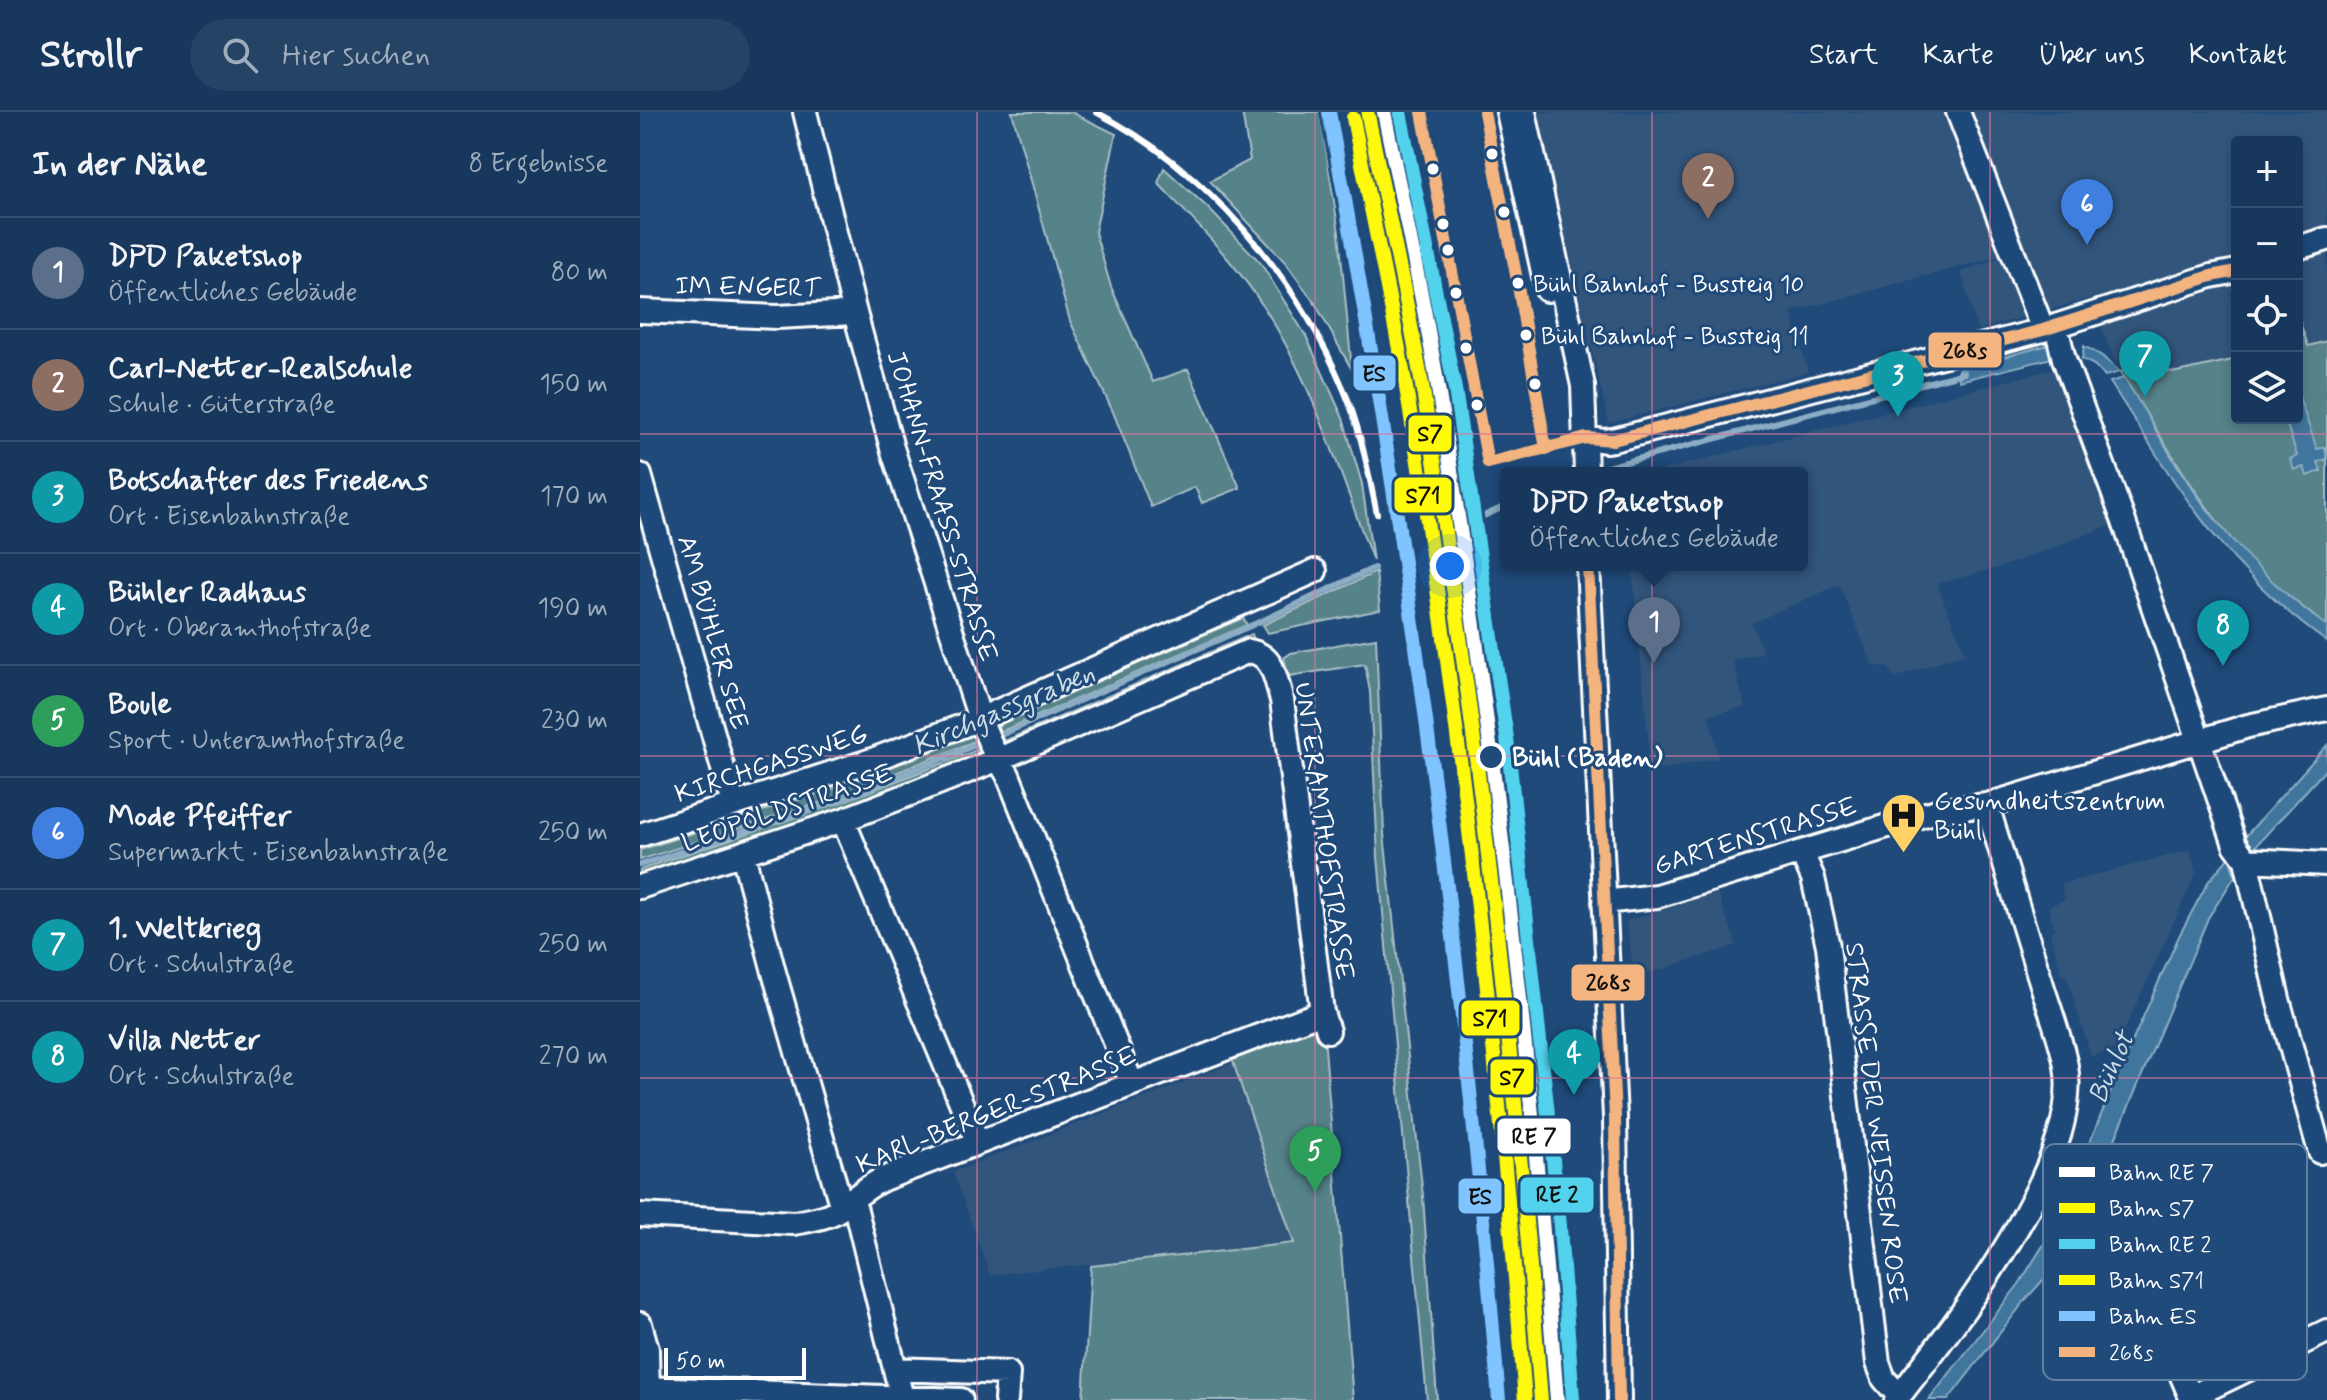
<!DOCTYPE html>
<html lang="de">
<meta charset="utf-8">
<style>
body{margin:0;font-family:Mynerve,sans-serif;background:#244365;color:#f1f3f6}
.controls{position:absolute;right:24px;top:24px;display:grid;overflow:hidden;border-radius:8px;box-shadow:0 4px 12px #0003}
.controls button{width:72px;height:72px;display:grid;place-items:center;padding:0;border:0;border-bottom:2px solid #365272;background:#17385c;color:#f1f3f6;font:40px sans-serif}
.scale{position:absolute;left:24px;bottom:20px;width:142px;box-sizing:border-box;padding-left:8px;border:4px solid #fff;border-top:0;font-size:22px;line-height:28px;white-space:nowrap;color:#fff;-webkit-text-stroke:6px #1f4a7a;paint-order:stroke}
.you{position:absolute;left:810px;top:454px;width:28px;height:28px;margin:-20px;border:6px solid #fff;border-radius:50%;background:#1a73e8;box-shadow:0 0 0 12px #1a73e833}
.badge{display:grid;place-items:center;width:52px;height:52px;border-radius:50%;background:#ffd166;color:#fff;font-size:26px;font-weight:700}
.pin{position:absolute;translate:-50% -66px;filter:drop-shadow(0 2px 4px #0008)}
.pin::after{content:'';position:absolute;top:42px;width:28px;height:24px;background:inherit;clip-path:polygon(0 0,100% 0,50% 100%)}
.popup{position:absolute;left:860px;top:355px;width:308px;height:104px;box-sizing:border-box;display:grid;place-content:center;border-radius:8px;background:#17385c;filter:drop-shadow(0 2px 6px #0005);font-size:26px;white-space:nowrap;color:#9eacbb}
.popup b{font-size:30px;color:#f1f3f6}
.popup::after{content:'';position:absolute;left:50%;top:100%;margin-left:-16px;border:16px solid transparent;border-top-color:#17385c}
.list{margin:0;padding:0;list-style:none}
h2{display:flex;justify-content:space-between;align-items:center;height:104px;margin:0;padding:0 32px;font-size:34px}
h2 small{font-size:26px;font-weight:400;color:#9eacbb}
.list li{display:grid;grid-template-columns:52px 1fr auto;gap:24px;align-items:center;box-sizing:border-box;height:112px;padding:0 32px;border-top:2px solid #365272}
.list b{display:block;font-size:30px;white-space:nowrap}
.list p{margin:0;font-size:26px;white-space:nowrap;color:#9eacbb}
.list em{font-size:26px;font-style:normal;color:#9eacbb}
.icon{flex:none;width:44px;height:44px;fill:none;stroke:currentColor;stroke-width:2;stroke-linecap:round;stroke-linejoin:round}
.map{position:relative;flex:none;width:1687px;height:1288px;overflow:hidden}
header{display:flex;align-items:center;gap:48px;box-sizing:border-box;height:112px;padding:0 40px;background:#17385c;border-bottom:2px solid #365272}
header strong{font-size:38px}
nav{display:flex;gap:44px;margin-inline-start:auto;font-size:28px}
.search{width:560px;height:72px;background:#244365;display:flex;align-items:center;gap:20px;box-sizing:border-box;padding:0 28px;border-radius:44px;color:#9eacbb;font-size:30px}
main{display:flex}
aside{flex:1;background:#17385c}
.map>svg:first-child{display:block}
</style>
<header>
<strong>Strollr</strong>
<div class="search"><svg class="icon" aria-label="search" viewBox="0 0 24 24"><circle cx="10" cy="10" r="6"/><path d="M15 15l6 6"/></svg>Hier suchen</div>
<nav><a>Start</a><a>Karte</a><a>Über uns</a><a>Kontakt</a></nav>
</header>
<main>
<aside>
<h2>In der Nähe<small>8 Ergebnisse</small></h2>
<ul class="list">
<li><span class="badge" style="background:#5c6f8a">1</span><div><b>DPD Paketshop</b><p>Öffentliches Gebäude</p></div><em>80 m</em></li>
<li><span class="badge" style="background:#8d6e63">2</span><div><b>Carl-Netter-Realschule</b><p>Schule · Güterstraße</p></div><em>150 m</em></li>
<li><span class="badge" style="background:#0f9aa8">3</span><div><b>Botschafter des Friedens</b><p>Ort · Eisenbahnstraße</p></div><em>170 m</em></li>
<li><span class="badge" style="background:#0f9aa8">4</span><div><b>Bühler Radhaus</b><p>Ort · Oberamthofstraße</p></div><em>190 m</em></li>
<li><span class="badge" style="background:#2e9e5b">5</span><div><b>Boule</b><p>Sport · Unteramthofstraße</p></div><em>230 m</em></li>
<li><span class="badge" style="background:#3f7fe0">6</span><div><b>Mode Pfeiffer</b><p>Supermarkt · Eisenbahnstraße</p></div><em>250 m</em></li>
<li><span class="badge" style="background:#0f9aa8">7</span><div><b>1. Weltkrieg</b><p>Ort · Schulstraße</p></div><em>250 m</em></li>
<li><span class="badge" style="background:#0f9aa8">8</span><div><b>Villa Netter</b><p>Ort · Schulstraße</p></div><em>270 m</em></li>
</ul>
</aside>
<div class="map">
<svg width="1687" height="1288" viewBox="0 0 1687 1288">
<rect width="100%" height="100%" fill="#1f4a7a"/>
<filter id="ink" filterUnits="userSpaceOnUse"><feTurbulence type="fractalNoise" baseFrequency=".0125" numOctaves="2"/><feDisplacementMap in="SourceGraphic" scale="16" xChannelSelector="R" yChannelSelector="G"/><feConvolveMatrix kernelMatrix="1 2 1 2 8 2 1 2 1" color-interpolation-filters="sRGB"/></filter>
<g filter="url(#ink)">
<path fill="#32547c" d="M896 0H1687V229L1668 234 1657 201V30H1597V178L1590 181 1597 201V247L1537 260 1494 256 1480 260 1462 218 1454 185 1337 218 1321 160 1375 140 1151 200 1168 260 969 311 946 213H943L940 187Z
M1428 253 1484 408 1367 453 1297 472 1325 541 1254 566 1249 556 1233 553 1199 473 1112 511 1123 541 1093 548 1105 595 1069 603 1079 646 1011 660 992 453H1162V361H1011Z
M1550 738 1556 761 1476 937 1451 945 1427 864H1422L1410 820 1414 818 1408 794 1425 788 1421 772Z
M1077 780 1097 833 995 866 986 809Z
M593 951 654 1131 350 1163 313 1060Z"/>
<path fill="#56828a" stroke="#aac0c4" stroke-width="2" d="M372 0H431L476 22 455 120 471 175 513 270 548 257 600 376 562 391 555 375 511 395 473 300 430 209Z
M602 0H680L699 121 712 258 676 193 645 150 570 69 610 48Z
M524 56 567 95 620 150 666 224 703 306 722 372 733 449C701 364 674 274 625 197 595 150 556 111 518 71Z
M1657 201 1668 234 1687 229V514C1661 494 1635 475 1612 451 1559 394 1522 325 1480 260L1494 256 1537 260 1597 247V306H1657Z
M736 460 740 498 628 521 623 513Z
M603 506 607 513 360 620 358 614 372 606Z
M612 522 614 527 602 536 367 634 364 629Z
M736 526 744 722 783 1084 797 1288H787L738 745 730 580 725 552 649 564 644 546 651 541Z
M332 623 335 629 191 687 0 748V738L211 671Z
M337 638 338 643 236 686 0 767V758L22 750 199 691Z
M676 913 684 923 713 1288H443L451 1154 654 1131 590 941Z"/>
<path fill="#40769d" stroke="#8cadc4" stroke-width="2" d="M1408 233 1412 246 1319 269V257Z
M1444 234 1462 244 1480 260 1465 264 1454 253 1442 247Z
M1484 266C1513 311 1538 360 1571 402 1605 446 1643 482 1687 514V530C1584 457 1536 373 1470 270Z
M1659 285 1677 337 1685 335 1687 347 1678 350 1681 359 1667 364 1664 355 1654 358 1650 347 1657 344 1645 306H1657V286Z
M1687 633V656L1614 736 1604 726Z
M1589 745 1595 764 1568 806 1463 1056 1413 1157 1387 1186 1308 1288H1289L1379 1172 1414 1116 1481 955 1539 824 1568 770Z"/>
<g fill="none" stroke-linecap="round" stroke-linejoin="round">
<path stroke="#8cadc4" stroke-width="6" d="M952 359 1324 261
M839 406 866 394
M354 626 626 507 734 456
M0 753 200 688 343 630"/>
<defs>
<path id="minor" d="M165 0 215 201 252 336 340 607 354 640 368 663 492 972
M868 0 907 178
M884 0 943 274 946 361
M1318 0 1403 218
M1657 136 1687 127
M0 199 137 205 215 201
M1416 214 1424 247 1483 407 1595 733 1606 748 1638 887 1680 1040
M946 326 965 329 973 328 1403 218 1571 164 1597 159
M0 363 93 692
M948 453 975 1005 979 1288
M203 708 338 1031
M0 723 232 648 340 607 675 459
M1162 741 1173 766 1188 834 1238 1251 1244 1267 1259 1284
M103 742 135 864 202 1096
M1606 748 1687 752
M0 775 203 708 270 682 359 647 609 539C634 543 635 566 642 588L682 900 688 919
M964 790 1017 784 1300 698 1347 693 1608 614 1687 597
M213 1086 262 1286
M0 1103 154 1111C171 1108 191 1105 204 1094 217 1084 228 1074 243 1067L682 900
M1477 1132 1526 1214 1531 1238 1552 1288
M0 1212 7 1237 8 1288
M255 1257 368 1261 366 1288
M8 1276 321 1288
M1551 1285 1687 1219
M1256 1288C1314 1214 1443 1051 1426 954 1421 927 1410 899 1402 873 1383 813 1365 753 1347 693"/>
</defs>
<use href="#minor" stroke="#fff" stroke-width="28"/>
<use href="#minor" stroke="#1f4a7a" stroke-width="22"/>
<path stroke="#fff" stroke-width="6" d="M456 0C567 57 656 163 704 278 721 317 728 360 737 402"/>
<defs>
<path id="bus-1" d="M782 0 848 351 946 326 973 328 1403 218 1571 164 1597 159
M844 0 877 168 906 337
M948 453 975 1005 979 1288"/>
</defs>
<use href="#bus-1" stroke="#1f4a7a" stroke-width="18"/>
<use href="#bus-1" stroke="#f4b480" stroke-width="12"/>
<defs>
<path id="rail-1" d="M744 0C763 94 784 188 799 282 853 615 891 951 917 1288"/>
<path id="rail-2" d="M728 3C747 97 768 190 784 285 838 617 875 952 901 1288"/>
<path id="rail-3" d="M760 0 815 277 867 626 919 1103 933 1287"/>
<path id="rail-4" d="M713 6C731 100 752 193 768 287 822 618 859 953 885 1288"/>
<path id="rail-5" d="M689 0C769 426 823 856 859 1288"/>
</defs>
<use href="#rail-1" stroke="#1f4a7a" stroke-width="20"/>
<use href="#rail-2" stroke="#1f4a7a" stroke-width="20"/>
<use href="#rail-3" stroke="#1f4a7a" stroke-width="20"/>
<use href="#rail-4" stroke="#1f4a7a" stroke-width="20"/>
<use href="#rail-5" stroke="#1f4a7a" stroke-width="20"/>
<use href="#rail-1" stroke="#fff" stroke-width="14"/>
<use href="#rail-2" stroke="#fff90a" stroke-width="14"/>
<use href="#rail-3" stroke="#53d2ee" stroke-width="14"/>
<use href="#rail-4" stroke="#fff90a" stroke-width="14"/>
<use href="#rail-5" stroke="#80c4ff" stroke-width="14"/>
</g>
</g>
<path fill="none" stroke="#da749d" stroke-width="2" stroke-opacity="0.55" d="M337 0V1288M675 0V1288M1012 0V1288M1350 0V1288M0 322H1687M0 644H1687M0 966H1687"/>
<defs>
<symbol id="hospital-pin" viewBox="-11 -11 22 30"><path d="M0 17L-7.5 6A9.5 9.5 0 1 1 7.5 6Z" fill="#ffd166" stroke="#1f4a7a"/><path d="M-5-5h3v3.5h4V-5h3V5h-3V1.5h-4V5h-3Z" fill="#111"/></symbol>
</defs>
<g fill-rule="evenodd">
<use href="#hospital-pin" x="1238" y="678" width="51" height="69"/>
</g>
<g fill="#fff" stroke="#1f4a7a" stroke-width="3">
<circle cx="852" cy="42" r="7"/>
<circle cx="793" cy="57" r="7"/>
<circle cx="864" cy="100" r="7"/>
<circle cx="803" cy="112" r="7"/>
<circle cx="808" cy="138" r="7"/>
<circle cx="878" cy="171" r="7"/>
<circle cx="816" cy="181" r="7"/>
<circle cx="886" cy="223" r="7"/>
<circle cx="826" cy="236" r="7"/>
<circle cx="895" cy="272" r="7"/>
<circle cx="837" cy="293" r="7"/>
</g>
<circle fill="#1f4a7a" stroke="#fff" stroke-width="4" cx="851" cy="645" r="13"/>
<g text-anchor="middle" stroke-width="6" stroke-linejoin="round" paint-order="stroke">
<g font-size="24" fill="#fff" stroke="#1f4a7a" text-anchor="start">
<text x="893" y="180">Bühl Bahnhof - Bussteig 10</text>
<text x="901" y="232">Bühl Bahnhof - Bussteig 11</text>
</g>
<g font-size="26" fill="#fff" stroke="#1f4a7a">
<text transform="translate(108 174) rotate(1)" y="9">IM ENGERT</text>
<text transform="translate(303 394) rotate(73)" y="9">JOHANN-FRAASS-STRASSE</text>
<text transform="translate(74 520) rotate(74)" y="9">AM BÜHLER SEE</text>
<text transform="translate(131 651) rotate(-18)" y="9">KIRCHGASSWEG</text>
<text transform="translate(147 695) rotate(-19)" y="9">LEOPOLDSTRASSE</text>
<text transform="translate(685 719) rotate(82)" y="9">UNTERAMTHOFSTRASSE</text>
<text transform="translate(1115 723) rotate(-17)" y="9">GARTENSTRASSE</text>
<text transform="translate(356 997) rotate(-22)" y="9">KARL-BERGER-STRASSE</text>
<text transform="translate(1237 1011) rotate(83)" y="9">STRASSE DER WEISSEN ROSE</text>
</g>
<g font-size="26" font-weight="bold" fill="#fff" stroke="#1f4a7a" text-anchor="start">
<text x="872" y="654">Bühl (Baden)</text>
</g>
<g font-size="26" fill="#fff" stroke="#1f4a7a" text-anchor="start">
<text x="1294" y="697">Gesundheitszentrum<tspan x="1294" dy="30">Bühl</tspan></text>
</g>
<g font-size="28" font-style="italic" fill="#cfdde6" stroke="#1f4a7a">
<text transform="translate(363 596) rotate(-23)" y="10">Kirchgassgraben</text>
<text transform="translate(1470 955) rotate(-66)" y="10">Bühlot</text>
</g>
</g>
<rect x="1403" y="1032" width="264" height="236" rx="12" fill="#1f4a7a" stroke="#6280a2" stroke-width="2"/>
<rect x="1419" y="1055" width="36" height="10" fill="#fff"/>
<rect x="1419" y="1091" width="36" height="10" fill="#fff90a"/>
<rect x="1419" y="1127" width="36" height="10" fill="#53d2ee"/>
<rect x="1419" y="1163" width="36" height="10" fill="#fff90a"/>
<rect x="1419" y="1199" width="36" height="10" fill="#80c4ff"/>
<rect x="1419" y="1235" width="36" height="10" fill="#f4b480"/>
<g font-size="22" fill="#fff">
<text x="1469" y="1068">Bahn RE 7</text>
<text x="1469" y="1104">Bahn S7</text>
<text x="1469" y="1140">Bahn RE 2</text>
<text x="1469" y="1176">Bahn S71</text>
<text x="1469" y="1212">Bahn ES</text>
<text x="1469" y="1248">268s</text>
</g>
<g stroke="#1f4a7a" stroke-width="3">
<rect x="1287" y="219" width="76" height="38" rx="8" fill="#f4b480"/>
<rect x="712" y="242" width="45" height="38" rx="8" fill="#80c4ff"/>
<rect x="767" y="302" width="46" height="39" rx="8" fill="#fff90a"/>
<rect x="753" y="364" width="60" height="38" rx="8" fill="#fff90a"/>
<rect x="930" y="851" width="76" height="39" rx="8" fill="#f4b480"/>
<rect x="820" y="887" width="61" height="38" rx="8" fill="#fff90a"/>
<rect x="849" y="946" width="46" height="38" rx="8" fill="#fff90a"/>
<rect x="856" y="1005" width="76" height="38" rx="8" fill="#fff"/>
<rect x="879" y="1064" width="76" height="38" rx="8" fill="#53d2ee"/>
<rect x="817" y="1065" width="46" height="38" rx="8" fill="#80c4ff"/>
</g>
<g font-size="22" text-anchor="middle" font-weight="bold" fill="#111">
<text x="1325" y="246">268s</text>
<text x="734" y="269">ES</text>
<text x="790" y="329">S7</text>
<text x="783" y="391">S71</text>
<text x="968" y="878">268s</text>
<text x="850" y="914">S71</text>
<text x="872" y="973">S7</text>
<text x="894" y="1032">RE 7</text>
<text x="917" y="1090">RE 2</text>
<text x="840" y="1092">ES</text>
</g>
</svg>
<div class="controls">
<button>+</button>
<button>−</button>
<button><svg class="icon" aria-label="locate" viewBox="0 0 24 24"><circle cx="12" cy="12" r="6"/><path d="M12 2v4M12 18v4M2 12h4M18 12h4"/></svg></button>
<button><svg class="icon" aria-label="layers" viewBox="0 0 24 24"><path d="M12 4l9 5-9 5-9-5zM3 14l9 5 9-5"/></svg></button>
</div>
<div class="scale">50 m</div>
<div class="you"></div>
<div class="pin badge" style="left:1014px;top:551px;background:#5c6f8a">1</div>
<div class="popup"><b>DPD Paketshop</b>Öffentliches Gebäude</div>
<div class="pin badge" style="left:1068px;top:107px;background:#8d6e63">2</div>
<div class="pin badge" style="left:1258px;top:305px;background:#0f9aa8">3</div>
<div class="pin badge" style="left:934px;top:983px;background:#0f9aa8">4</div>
<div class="pin badge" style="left:675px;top:1080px;background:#2e9e5b">5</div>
<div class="pin badge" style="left:1447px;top:133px;background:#3f7fe0">6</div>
<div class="pin badge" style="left:1505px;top:285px;background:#0f9aa8">7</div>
<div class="pin badge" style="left:1583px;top:554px;background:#0f9aa8">8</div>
</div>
</main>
